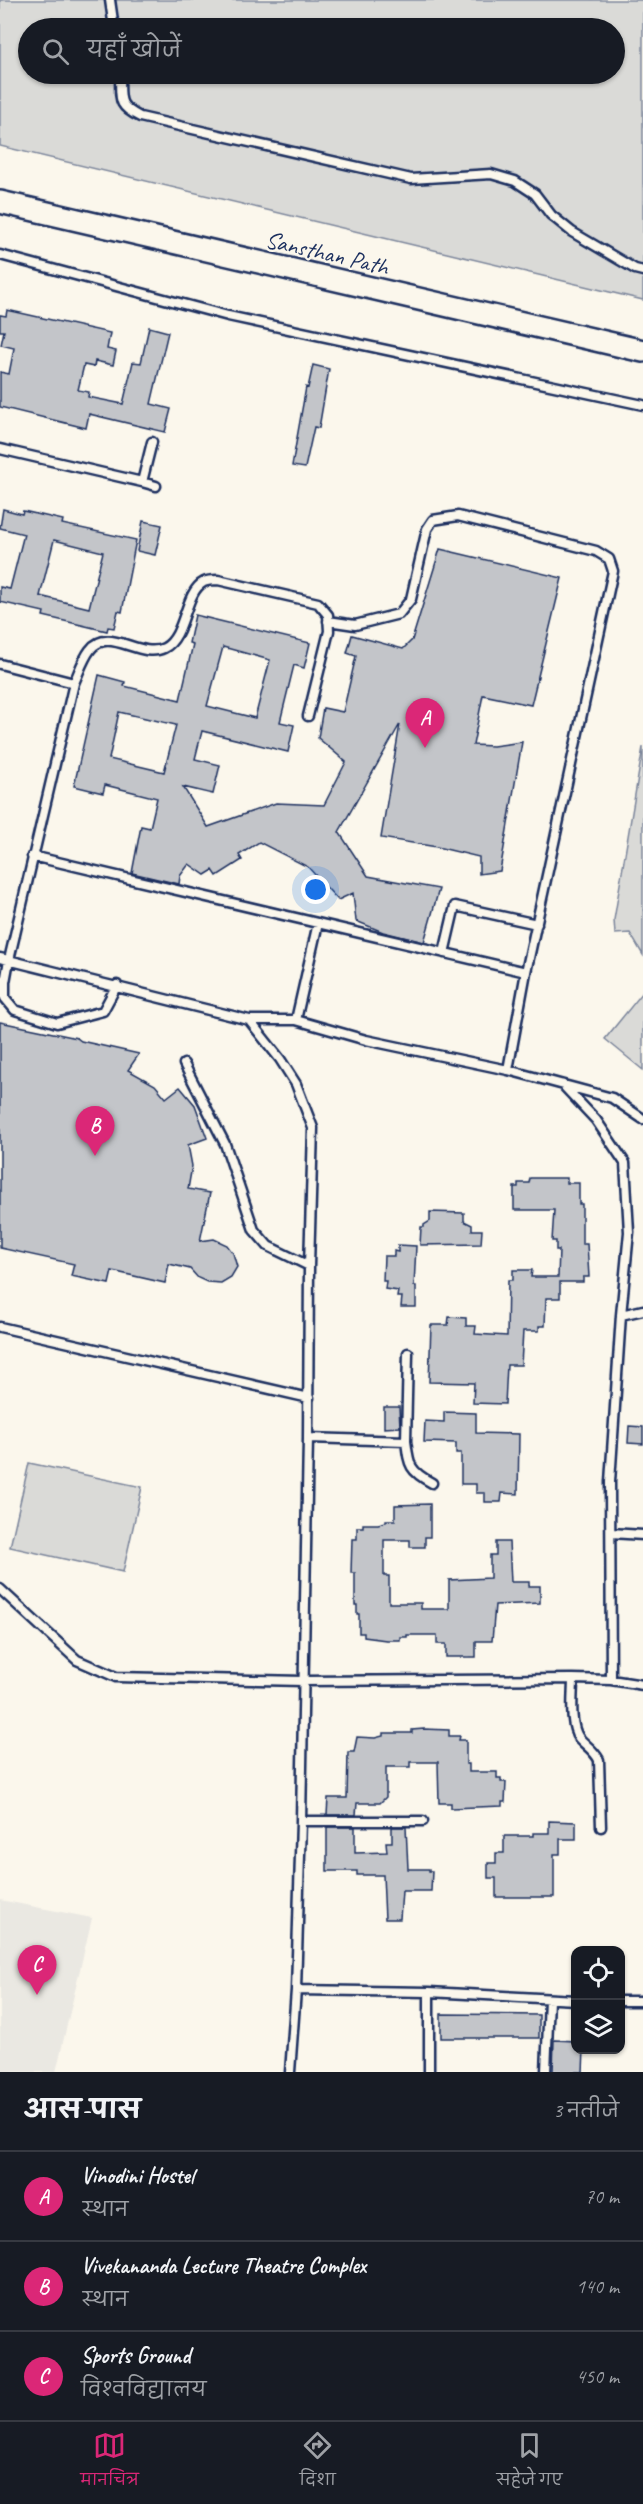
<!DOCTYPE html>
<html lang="hi">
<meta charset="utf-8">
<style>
body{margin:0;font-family:Caveat,"Playpen Sans Deva",sans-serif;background:#20242c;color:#f1f3f6}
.controls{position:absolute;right:18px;bottom:18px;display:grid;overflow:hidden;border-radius:12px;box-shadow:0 2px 4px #0004}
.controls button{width:54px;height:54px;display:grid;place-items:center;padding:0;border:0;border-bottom:2px solid #363941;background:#171b24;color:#f1f3f6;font:30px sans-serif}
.you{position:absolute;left:316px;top:890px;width:21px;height:21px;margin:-15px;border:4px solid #fff;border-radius:50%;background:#1a73e8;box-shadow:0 0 0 9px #1a73e833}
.badge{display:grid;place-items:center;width:39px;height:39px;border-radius:50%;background:#db2777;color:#fff;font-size:20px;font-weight:700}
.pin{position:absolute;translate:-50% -50px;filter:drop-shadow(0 2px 3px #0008)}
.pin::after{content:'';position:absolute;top:32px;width:21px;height:18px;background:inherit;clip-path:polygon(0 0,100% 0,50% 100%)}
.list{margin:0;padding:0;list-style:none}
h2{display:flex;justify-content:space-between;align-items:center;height:78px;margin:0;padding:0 24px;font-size:26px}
h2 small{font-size:20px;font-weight:400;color:#9ea1a6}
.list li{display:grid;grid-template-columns:39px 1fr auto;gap:18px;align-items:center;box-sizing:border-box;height:90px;padding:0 24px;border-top:2px solid #363941}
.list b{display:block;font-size:22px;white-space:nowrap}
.list p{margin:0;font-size:20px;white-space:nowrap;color:#9ea1a6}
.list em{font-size:20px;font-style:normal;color:#9ea1a6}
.icon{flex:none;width:33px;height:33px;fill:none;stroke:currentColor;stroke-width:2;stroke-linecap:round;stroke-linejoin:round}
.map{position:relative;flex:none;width:643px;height:2072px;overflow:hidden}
.search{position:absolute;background:#171b24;box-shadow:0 2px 4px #0004;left:18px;right:18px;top:18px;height:66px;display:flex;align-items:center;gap:15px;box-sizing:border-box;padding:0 21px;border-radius:33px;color:#9ea1a6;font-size:22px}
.sheet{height:348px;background:#171b24}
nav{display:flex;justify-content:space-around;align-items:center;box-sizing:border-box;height:84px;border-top:2px solid #363941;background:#171b24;font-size:16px;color:#9ea1a6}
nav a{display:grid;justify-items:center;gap:3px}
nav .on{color:#db2777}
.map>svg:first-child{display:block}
</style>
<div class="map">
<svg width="643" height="2072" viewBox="0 0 643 2072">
<rect width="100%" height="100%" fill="#fbf7ec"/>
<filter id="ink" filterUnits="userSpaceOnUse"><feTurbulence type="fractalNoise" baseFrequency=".0167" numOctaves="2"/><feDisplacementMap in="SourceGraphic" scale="12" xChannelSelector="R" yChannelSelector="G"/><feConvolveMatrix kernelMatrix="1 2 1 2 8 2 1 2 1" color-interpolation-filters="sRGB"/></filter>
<g filter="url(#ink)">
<path fill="#eae8e2" d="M0 1900 92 1918 56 2072H0Z"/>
<path fill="#dadad7" stroke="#7a849a" stroke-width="1.5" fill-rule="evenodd" d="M0 0H643V300L0 146ZM28 28H614V74H28Z
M643 747V955L630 933 615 934 614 920Z
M643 992V1070L605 1039Z
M29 1463 142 1487 123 1572 10 1547Z"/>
<path fill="#c3c5c9" stroke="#1b2f5e" stroke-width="1.5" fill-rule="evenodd" d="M7 310 110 333 107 349 116 351 113 365 95 361 94 367 84 365 78 390 89 392 88 397 123 404 133 362 141 363 149 327 168 332 151 404 171 409 165 432 89 414 86 428 0 407V372L9 374 14 348 1 345 4 331H0V315L6 316Z
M313 365 329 369 319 428 314 427 305 468 292 466 306 387 308 388Z
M3 509 22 514 23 511 63 520 62 524 136 540 122 612 118 611 114 628 108 627 107 631 43 616 44 612 0 602V587L10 589 24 534 0 528ZM54 540 103 552 89 608 40 596Z
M143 521 162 525 155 555 137 551Z
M440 549 562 578 531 705 483 695 473 745 493 746 522 742 500 871 479 874V857L437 847 381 838 400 724 339 832 368 876 439 889 424 942 383 932 356 921 353 893 338 900 308 867 259 842 239 855 242 860 217 876 213 870 205 875 189 864 180 876 179 884 132 873 141 826 150 828 157 798 105 785 103 793 74 786 99 675 125 682 124 686 180 700 193 644 189 643 195 615 310 643 304 668 294 665 280 722 294 725 288 752 202 731 195 759 220 765 213 794 183 787 208 827 276 803 324 805 346 762 318 738 323 708 343 712 356 656 347 653 352 635 403 649 412 640ZM223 647 270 660 255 718 207 706ZM119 712 176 725 164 772 109 759Z
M0 1022 77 1038 81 1041 139 1054 128 1070 155 1085 166 1098 180 1087 195 1105 207 1138 188 1145 192 1166 188 1189 210 1193 200 1241 214 1239 227 1245 233 1253 237 1267 231 1277 221 1283 207 1282 198 1278 190 1269 169 1264 165 1283 112 1271 109 1284 71 1276 74 1264 0 1248Z
M530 1178H567V1183H579V1204H582V1244H587L589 1277H583V1282H560V1298H546L545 1326H539V1331H523L521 1365H507L505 1404 473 1403 474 1383 429 1382 431 1325H448L449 1317 466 1318V1326H476L475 1334 507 1336 508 1280H513V1270H532L531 1277H558L559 1250H556V1241H552L554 1210H514V1187H518V1183H529Z
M430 1212 464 1213V1221L472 1225V1230H482L481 1244 420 1245 421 1227H424V1225L430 1221Z
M398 1245 416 1246 414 1286H416V1307H401L402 1297H397L398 1291 385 1289 386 1281H383L384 1256H394V1251L398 1252Z
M384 1407H399L400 1427 384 1428Z
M444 1412 476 1413V1433L519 1434 518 1494 502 1493 501 1502H485V1493H476V1484H461V1453H456V1443L424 1442 425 1421 444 1422Z
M629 1426 643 1427V1444L628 1443Z
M430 1504V1537H425V1547H410V1540H384V1576H389V1603H421V1609H449V1580L490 1578V1555H496V1542H509L511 1582H529V1586H540V1603L495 1605 492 1641H476V1657H446V1644H437V1635H407V1637H400V1640H386L364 1637V1633H359V1614H357V1605H355V1573H351L352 1539H357V1527H363V1524H378L386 1522V1520H395V1505Z
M424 1729 449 1730V1736H460L459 1740H466V1764H469V1772H497V1778H501V1782H506L505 1802H502V1806L451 1808V1803H439L438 1762H410V1767H386V1797L380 1803H357L356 1815H327L328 1798H347L348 1752H354L357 1737 375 1738 383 1736V1733H412V1730Z
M549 1821 576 1822V1839H560V1854H554V1897H496V1878H488V1863H496V1853H504V1836H533V1833H549Z
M327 1827H355V1853L387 1852 386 1842H392V1827H406L408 1869H429V1871H432L431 1891H402L400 1919H385L383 1875H357V1871H327Z
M441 2014 539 2015V2038H441Z
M554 2040 576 2041V2049H584L583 2072H553Z"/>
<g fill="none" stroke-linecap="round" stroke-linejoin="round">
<defs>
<path id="service" d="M110 0 114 28
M120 74C121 99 116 105 140 117L411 179 491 174 515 181 535 194 551 215 572 232 635 269 643 271
M0 255 228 316 643 405
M0 449 142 482 152 442
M142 482 156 486
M328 621 355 625 399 614 411 599 427 529 433 520 458 516 596 551 609 559 613 571 526 972 508 1070
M0 664 74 683
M32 856 526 972
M444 953 455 906 537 924
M0 958 249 1020H296L366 1040 508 1070 612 1098 643 1119
M117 985 103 1011 57 1023 15 1010 5 998V982L9 960 74 683C79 672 83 659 90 650 108 625 140 660 164 648 186 637 184 592 204 582 208 580 214 580 218 580L318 603 328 615 329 631 308 716
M249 1020 280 1059 296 1084 313 1128 309 1266 308 1438 301 1821 296 1990 290 2072
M296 1020 318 923
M184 1064 225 1144 254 1230 268 1246 309 1266
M563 1085 596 1120 625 1163 629 1232 621 1315 610 1482 611 1680
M621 1315 643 1310
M0 1327 309 1398
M308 1438 406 1441C409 1465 409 1471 432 1483
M406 1441 408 1353
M611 1533 643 1535
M0 1589 77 1660 116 1677 303 1681 573 1679 611 1680 643 1685
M573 1679C573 1696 569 1724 579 1738 586 1746 594 1750 599 1760L601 1827
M301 1821H423
M296 1990 429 1992 576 2000
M620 2001H643
M429 2072V1992
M546 2072 549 1999"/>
<path id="tertiary" d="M0 202 643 351"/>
</defs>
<use href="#service" stroke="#1b2f5e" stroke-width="13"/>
<use href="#tertiary" stroke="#1b2f5e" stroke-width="26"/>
<use href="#service" stroke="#fbf7ec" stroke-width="8"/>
<use href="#tertiary" stroke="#fbf7ec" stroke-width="21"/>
</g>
</g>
<g text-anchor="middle" stroke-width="4.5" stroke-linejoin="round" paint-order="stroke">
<g font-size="24" fill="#1b2f5e" stroke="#fbf7ec">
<text transform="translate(327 253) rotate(13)" y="8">Sansthan Path</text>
</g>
</g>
</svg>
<div class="controls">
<button><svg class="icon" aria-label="locate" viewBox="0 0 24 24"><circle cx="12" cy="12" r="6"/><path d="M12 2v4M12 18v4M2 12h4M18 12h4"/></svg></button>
<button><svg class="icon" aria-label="layers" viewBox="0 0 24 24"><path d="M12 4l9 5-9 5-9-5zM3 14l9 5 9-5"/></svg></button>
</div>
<div class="you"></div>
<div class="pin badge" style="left:425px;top:748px">A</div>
<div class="pin badge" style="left:95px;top:1156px">B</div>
<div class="pin badge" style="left:37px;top:1995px">C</div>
<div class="search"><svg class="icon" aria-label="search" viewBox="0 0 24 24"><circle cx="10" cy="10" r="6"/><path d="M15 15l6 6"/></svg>यहाँ खोजें</div>
</div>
<section class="sheet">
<h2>आस-पास<small>3 नतीजे</small></h2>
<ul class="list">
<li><span class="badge">A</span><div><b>Vinodini Hostel</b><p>स्थान</p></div><em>70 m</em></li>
<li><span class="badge">B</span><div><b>Vivekananda Lecture Theatre Complex</b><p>स्थान</p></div><em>140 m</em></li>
<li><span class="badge">C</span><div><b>Sports Ground</b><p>विश्वविद्यालय</p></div><em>450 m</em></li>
</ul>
</section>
<nav>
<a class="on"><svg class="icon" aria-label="map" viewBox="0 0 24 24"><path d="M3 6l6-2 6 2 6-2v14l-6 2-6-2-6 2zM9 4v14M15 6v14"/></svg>मानचित्र</a>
<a><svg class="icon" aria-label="directions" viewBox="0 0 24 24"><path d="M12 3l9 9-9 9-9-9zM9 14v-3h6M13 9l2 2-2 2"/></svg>दिशा</a>
<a><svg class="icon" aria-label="saved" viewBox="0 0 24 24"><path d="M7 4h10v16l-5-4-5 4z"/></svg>सहेजे गए</a>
</nav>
